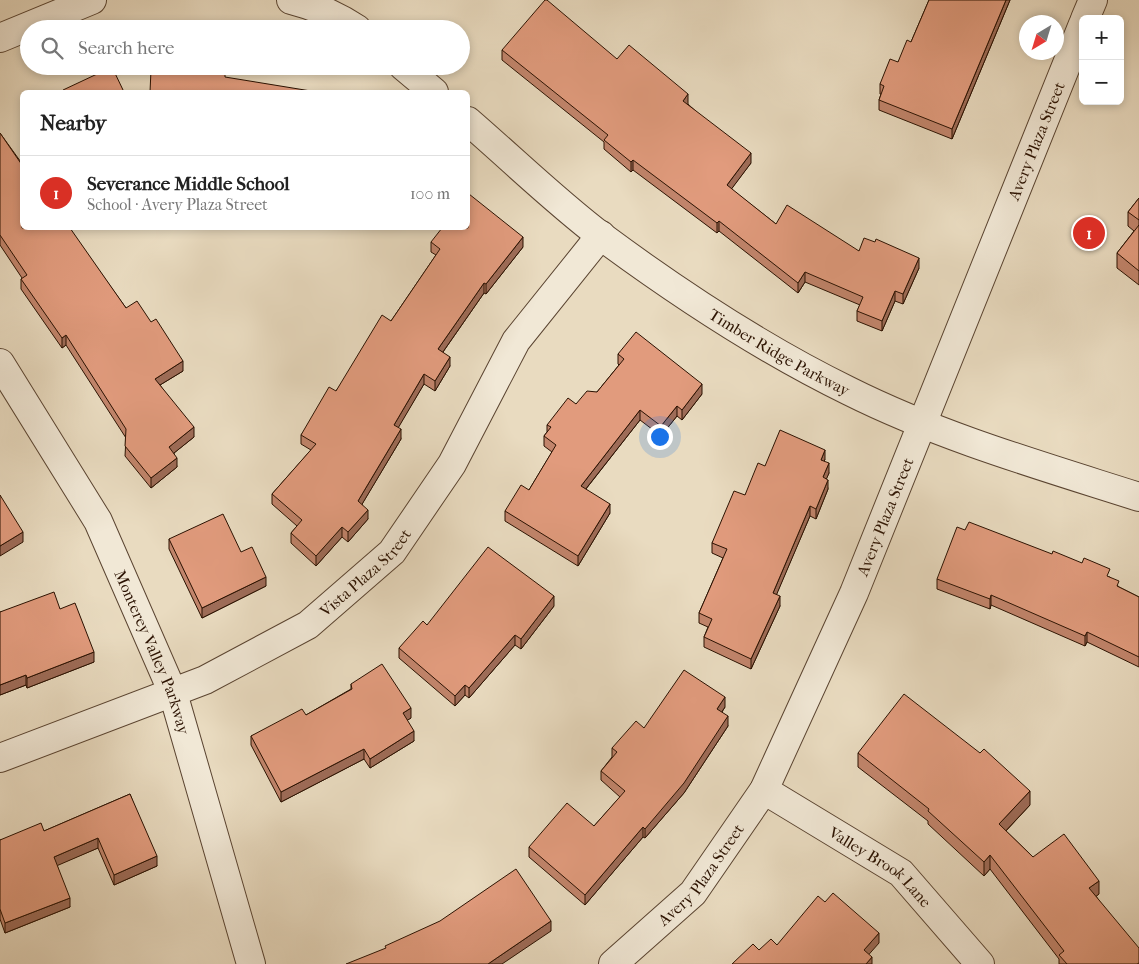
<!DOCTYPE html>
<meta charset="utf-8">
<style>
body{margin:0;font-family:"IM FELL French Canon",serif;background:#f2f2f2;color:#222}
.controls{position:absolute;right:15px;top:15px;display:grid;overflow:hidden;border-radius:8px;box-shadow:0 2px 8px #0003}
.controls button{width:45px;height:45px;display:grid;place-items:center;padding:0;border:0;border-bottom:1px solid #e0e0e0;background:#fff;color:#222;font:25px sans-serif}
.compass{position:absolute;left:1019px;top:15px;width:45px;height:45px;border-radius:50%;background:#fff;box-shadow:0 2px 8px #0003;rotate:218deg}
.you{position:absolute;left:659px;top:436px;width:18px;height:18px;margin:-12px;border:4px solid #fff;border-radius:50%;background:#1a73e8;box-shadow:0 0 0 8px #1a73e833}
.badge{display:grid;place-items:center;width:32px;height:32px;border-radius:50%;background:#d93025;color:#fff;font-size:16px;font-weight:700}
.pin{position:absolute;translate:-50% -50%;border:2px solid #fff;box-shadow:0 1px 5px #0006}
.list{margin:0;padding:0;list-style:none}
h2{display:flex;justify-content:space-between;align-items:center;height:65px;margin:0;padding:0 20px;font-size:21px}
h2 small{font-size:16px;font-weight:400;color:#767676}
.list li{display:grid;grid-template-columns:32px 1fr auto;gap:15px;align-items:center;box-sizing:border-box;height:75px;padding:0 20px;border-top:1px solid #e0e0e0}
.list b{display:block;font-size:19px;white-space:nowrap}
.list p{margin:0;font-size:16px;white-space:nowrap;color:#767676}
.list em{font-size:16px;font-style:normal;color:#767676}
.icon{flex:none;width:28px;height:28px;fill:none;stroke:currentColor;stroke-width:2;stroke-linecap:round;stroke-linejoin:round}
.map{position:relative;flex:none;width:1139px;height:964px;overflow:hidden}
.search{position:absolute;background:#fff;box-shadow:0 2px 8px #0003;left:20px;top:20px;width:450px;height:55px;display:flex;align-items:center;gap:12px;box-sizing:border-box;padding:0 18px;border-radius:28px;color:#767676;font-size:19px}
.panel{position:absolute;background:#fff;box-shadow:0 2px 8px #0003;left:20px;top:90px;width:450px;height:140px;border-radius:8px}
.map>svg:first-child{display:block}
</style>
<div class="map">
<svg width="1139" height="964" viewBox="0 0 1139 964">
<rect width="100%" height="100%" fill="#e9dbc0"/>
<filter id="stains"><feTurbulence type="fractalNoise" baseFrequency=".004" numOctaves="4"/><feColorMatrix values="0 0 0 0 .2 0 0 0 0 .09 0 0 0 0 .02 0 0 0 .5 -.17"/></filter>
<radialGradient id="worn" r=".72"><stop offset=".6" stop-color="#630" stop-opacity="0"/><stop offset="1" stop-color="#630" stop-opacity=".3"/></radialGradient>
<g fill="none" stroke-linecap="round" stroke-linejoin="round">
<defs>
<g id="minor">
<path d="M291 0C315 6 336 15 357 29"/>
<path d="M1085 19 1093 0"/>
<path d="M0 38 92 0"/>
<path d="M403 66 434 92"/>
<path id="s1" d="M468 121C512 159 555 201 601 236 678 293 763 349 849 391 941 437 1042 466 1139 497"/>
<path id="s2" d="M0 363 98 521 173 693 251 964"/>
<path id="s3" d="M0 758 205 680 308 625 392 552 452 464 516 341 601 235"/>
<path id="s4" d="M764 790 901 873 980 964"/>
<path id="s5" d="M613 964 693 893 764 790 854 593 1083 24"/>
</g>
</defs>
<use href="#minor" stroke="#5a4431" stroke-width="30"/>
<use href="#minor" stroke="#f1e8d6" stroke-width="28"/>
</g>
<path fill="#c2856c" stroke="#2a1101" d="M929 0H1010L952 139 879 110V100L881 94H880V84L898 62 911 42Z
M502 50 617 59 688 104 751 163 731 189 776 224 859 251 919 268 903 304 895 301 882 331 857 321V311L860 305 805 282 798 293 719 231 717 233 633 170 631 172 604 149V142L502 60Z
M0 133 126 308 183 371 160 385 194 437 174 453 177 467 151 488 125 456 126 438 66 345 62 348 21 289V279L22 278 0 245Z
M1139 198V285L1117 268V253L1134 231 1128 226V212Z
M431 242 523 247 486 294 484 293 443 352 450 366 435 391 424 384 398 427 401 439 362 504 368 519 348 542 342 537 316 566 291 543V533L297 526 272 504V494L311 450 301 444V435L391 321 436 255 431 252Z
M618 354 702 394 682 420 677 416 661 436 640 420 586 489 610 513 578 566 505 521V511L529 490 552 452 544 446V436L547 432V425L576 404 597 392 619 365 618 364Z
M825 459 824 462 829 473 826 479 828 489 816 519 810 516 776 595 780 606 751 669 704 647V637L708 627 699 623V613L723 558 712 553V543L765 466Z
M169 539 241 552 266 586 202 618 169 549Z
M1110 577 1119 587 1139 597V667L1087 642 1085 646 991 605 990 609 937 589V579Z
M554 606 521 649 515 645 469 698 465 695 455 706 399 658V648L427 625Z
M60 609 94 662 27 688 26 685 0 695V612Z
M351 684 411 718 407 720 414 741 370 768 364 759 281 802 251 745V736L306 715 351 689Z
M725 707 722 712 728 726 684 793 645 838 643 837 585 905 529 857V847L594 826 620 797 601 780V771L612 757V748L644 728Z
M858 753 1030 805 1006 831 1033 857 1099 894 1096 896 1139 964H1059V959L990 869 984 876 928 824V821L858 767Z
M130 794 157 866 114 885 98 848 57 865 70 907 5 933 0 919V840L44 831Z"/>
<path fill="#9e6c58" stroke="#2a1101" d="M1006 0H1010L952 139V129Z
M688 94V104L683 111V101Z
M751 153V163L727 195V185Z
M633 160V170L631 172V162Z
M719 221V231L717 233V223Z
M523 237V247L486 294V284Z
M919 258V268L903 304V294Z
M805 272V282L798 293V283Z
M484 283V293L438 359V349Z
M895 291V301L882 331V321Z
M66 335V345L62 348V338Z
M450 357V366L435 391V381Z
M183 361V371L155 388V379Z
M424 374V384L394 435V425Z
M702 384V394L682 420V410Z
M677 406V416L661 436V426Z
M640 410V420L581 495V486Z
M194 427V437L169 457V447Z
M401 429V439L358 511V501Z
M825 450V459L821 470V460Z
M177 458V467L151 488V478Z
M829 463V473L823 487V477Z
M828 480V489L816 519V509Z
M610 504V513L578 566V556Z
M810 506V516L773 603V593Z
M368 510V519L348 542V532Z
M342 527V537L316 566V556Z
M23 532V542L0 556V546Z
M266 577V586L202 618V608Z
M991 595V605L990 609V599Z
M554 596V606L521 649V639Z
M780 596V606L751 669V659Z
M1087 632V642L1085 646V636Z
M515 635V645L469 698V688Z
M94 652V662L27 688V678Z
M26 675V685L0 695V685Z
M465 685V695L455 706V696Z
M725 697V707L717 719V709Z
M411 708V718L403 723V713Z
M728 716V726L684 793 645 838V829Z
M414 731V741L370 768V759Z
M364 749V759L281 802V792Z
M1030 791V805L999 838V824Z
M643 827V837L585 905V895Z
M98 838V848L54 867V857Z
M990 855V869L984 876V862Z
M157 856V866L114 885V875Z
M1099 881V894L1089 902V888Z
M70 898V907L5 933V923Z
M551 921V931L502 964H488Z
M879 933V943L864 960V950Z
M872 957V964H866Z"/>
<path fill="#e19b7d" stroke="#2a1101" d="M545 0H547L617 59 629 45 688 94 683 101 751 153 727 185 776 224 787 205 859 251 864 238 875 242 876 239 919 258 903 294 895 291 882 321 857 311 863 297 805 272 798 283 719 221 717 223 633 160 631 162 604 140 608 135 502 50Z
M929 0H1006L952 129 879 100 884 86 880 84 890 59 898 62 907 40 911 42Z
M196 66H225V77L317 92H150L151 70 196 71Z
M112 67 124 92H65L63 90Z
M0 133 22 165V228H70L126 308 137 301 151 322 156 319 183 361 155 379 194 427 169 447 177 458 151 478 125 446 126 429 66 335 62 338 21 279 27 275 0 235Z
M469 194 523 237 486 284 484 283 438 349 450 357 435 381 424 374 394 425 401 429 358 501 368 510 348 532 342 527 316 556 291 533 302 520 272 494 316 444 301 435 329 387 336 391 382 315 391 321 440 249 431 242 442 228H468V196Z
M1139 198V220L1128 212Z
M1139 225V271L1117 253Z
M636 332 702 384 682 410 677 406 661 426 640 410 581 486 610 504 578 556 505 511 521 485 529 490 556 445 544 436 551 427 547 425 568 398 576 404 587 391 597 392 624 359 618 354Z
M780 430 825 450 821 460 829 463 823 477 828 480 816 509 810 506 773 593 780 596 751 659 704 637 712 619 699 613 727 549 712 543 734 491 745 495 758 463 765 466Z
M0 495 23 532 0 546Z
M223 514 241 552 252 547 266 577 202 608 169 539Z
M969 522 1052 554 1053 551 1082 563 1084 558 1110 569 1107 576 1119 581 1117 586 1139 597V657L1087 632 1085 636 991 595 990 599 937 579 957 527 965 530Z
M488 547 554 596 521 639 515 635 469 688 465 685 455 696 399 648 423 621 427 625Z
M54 592 60 609 75 603 94 652 27 678 26 675 0 685V612Z
M382 664 411 708 403 713 414 731 370 759 364 749 281 792 251 736 302 709 306 715 352 689 351 684Z
M684 670 725 697 717 709 728 716 684 783 645 829 643 827 585 895 529 847 567 803 594 826 625 791 601 771 617 752 612 748 636 721 644 728Z
M904 694 980 753 984 749 1030 791 999 824 1033 857 1064 834 1099 881 1089 888 1139 948V963L1137 964H1067L1059 955 1064 951 990 855 984 862 928 811 929 809 858 753Z
M130 794 157 856 114 875 98 838 54 857 70 898 5 923 0 909V840L41 823 44 831Z
M516 869 551 921 488 964H346L386 948 385 946 440 921Z
M833 893 879 933 864 950 872 957 866 964H732L753 944 759 950 771 939 777 945 818 896 825 902Z"/>
<g text-anchor="middle" stroke-width="4" stroke-linejoin="round" paint-order="stroke">
<g font-size="16" fill="#2a1101" stroke="#f1e8d6">
<text dy="6" stroke="none"><textPath href="#s5" startOffset="936">Avery Plaza Street</textPath></text>
<text dy="6" stroke="none"><textPath href="#s1" startOffset="389">Timber Ridge Parkway</textPath></text>
<text dy="6" stroke="none"><textPath href="#s5" startOffset="531">Avery Plaza Street</textPath></text>
<text dy="6" stroke="none"><textPath href="#s3" startOffset="414">Vista Plaza Street</textPath></text>
<text dy="6" stroke="none"><textPath href="#s2" startOffset="328">Monterey Valley Parkway</textPath></text>
<text dy="6" stroke="none"><textPath href="#s4" startOffset="140">Valley Brook Lane</textPath></text>
<text dy="6" stroke="none"><textPath href="#s5" startOffset="126">Avery Plaza Street</textPath></text>
</g>
</g>
<rect width="100%" height="100%" filter="url(#stains)"/>
<rect width="100%" height="100%" fill="url(#worn)"/>
</svg>
<div class="controls">
<button>+</button>
<button>−</button>
</div>
<svg class="compass" viewBox="-18 -18 36 36"><path d="M0-13l5 13h-10z" fill="#e53935"/><path d="M0 13l5-13h-10z" fill="#767676"/></svg>
<div class="you"></div>
<div class="pin badge" style="left:1089px;top:233px">1</div>
<div class="search"><svg class="icon" aria-label="search" viewBox="0 0 24 24"><circle cx="10" cy="10" r="6"/><path d="M15 15l6 6"/></svg>Search here</div>
<section class="panel">
<h2>Nearby<small></small></h2>
<ul class="list">
<li><span class="badge">1</span><div><b>Severance Middle School</b><p>School · Avery Plaza Street</p></div><em>100 m</em></li>
</ul>
</section>
</div>
